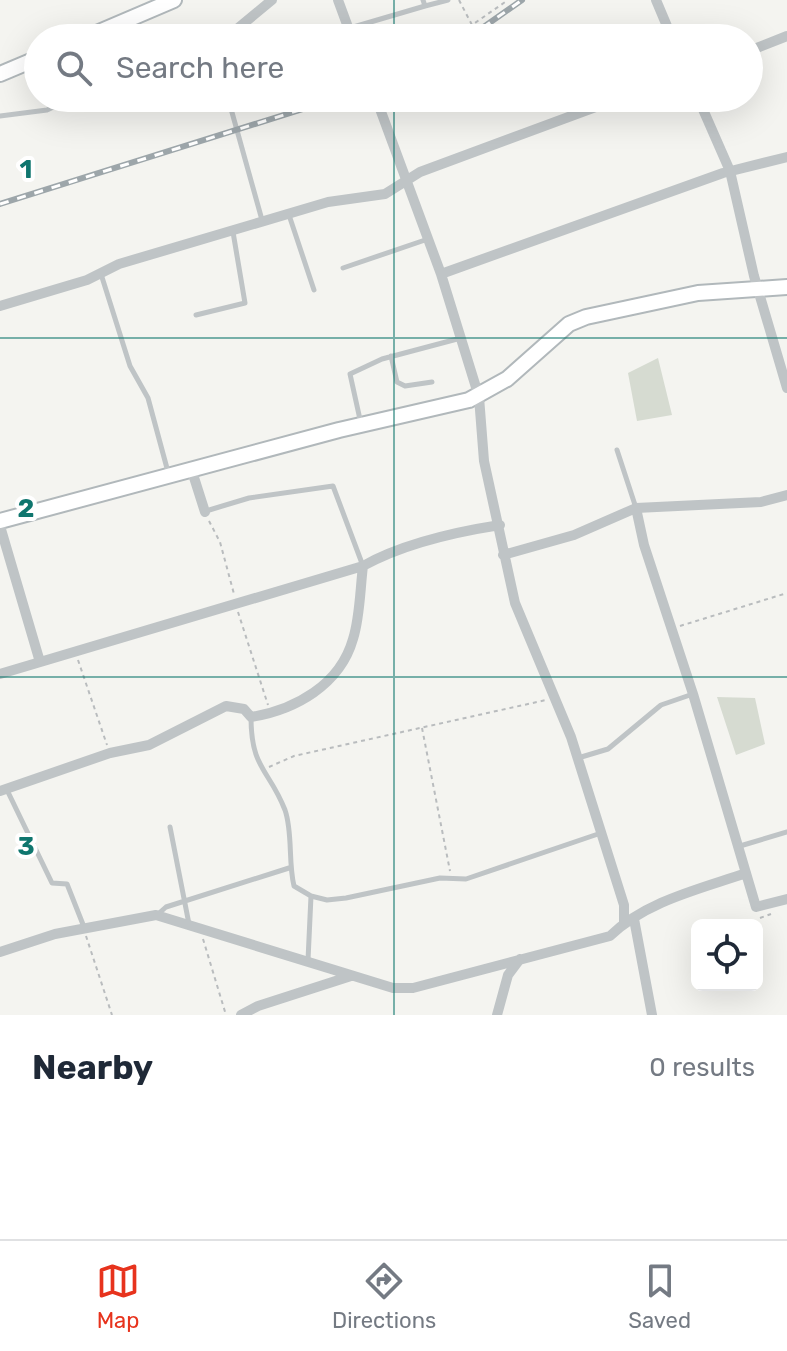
<!DOCTYPE html>
<style>
body{margin:0;font-family:Rubik,sans-serif;background:#f2f2f3;color:#1f2937}
.controls{position:absolute;right:24px;bottom:24px;display:grid;overflow:hidden;border-radius:12px;box-shadow:0 8px 32px #0002}
.controls button{width:72px;height:72px;display:grid;place-items:center;padding:0;border:0;border-bottom:2px solid #e0e1e3;background:#fff;color:#1f2937;font:40px sans-serif}
.list{margin:0;padding:0;list-style:none}
h2{display:flex;justify-content:space-between;align-items:center;height:104px;margin:0;padding:0 32px;font-size:34px}
h2 small{font-size:26px;font-weight:400;color:#747a83}
.icon{flex:none;width:44px;height:44px;fill:none;stroke:currentColor;stroke-width:2;stroke-linecap:round;stroke-linejoin:round}
.map{position:relative;flex:none;width:787px;height:1015px;overflow:hidden}
.search{position:absolute;background:#fff;box-shadow:0 8px 32px #0002;left:24px;right:24px;top:24px;height:88px;display:flex;align-items:center;gap:20px;box-sizing:border-box;padding:0 28px;border-radius:44px;color:#747a83;font-size:30px}
.sheet{height:224px;background:#fff}
nav{display:flex;justify-content:space-around;align-items:center;box-sizing:border-box;height:112px;border-top:2px solid #e0e1e3;background:#fff;font-size:22px;color:#747a83}
nav a{display:grid;justify-items:center;gap:4px}
nav .on{color:#e7331d}
.map>svg:first-child{display:block}
</style>
<div class="map">
<svg width="787" height="1015" viewBox="0 0 787 1015">
<rect width="100%" height="100%" fill="#f4f4f0"/>
<path fill="#d6dbd1" d="M658 358 672 415 637 421 628 373Z
M717 697 755 698 765 744 736 755Z"/>
<g fill="none" stroke-linecap="round" stroke-linejoin="round">
<defs>
<path id="secondary" d="M85 38 174 0
M0 74 38 58
M0 521 339 430 469 400 507 379 569 324 586 317 698 293 787 287"/>
</defs>
<use href="#secondary" stroke="#b1b8bb" stroke-width="18"/>
<path stroke="#b9bcbe" stroke-width="2" stroke-dasharray="4 4" stroke-linecap="butt" d="M459 0 472 25 508 0
M209 521 220 542 234 594
M238 612 268 705
M680 626 787 593
M78 660 107 745
M422 728 450 871
M269 767 294 756 546 700
M760 918 771 914
M86 936 112 1015
M203 939 226 1015"/>
<path stroke="#bfc4c6" stroke-width="5" d="M425 6 448 0
M350 28 425 6 423 0
M228 98 262 220
M0 116 47 110 73 98
M289 215 314 290
M343 268 428 239
M101 274 130 366 148 398 168 472
M196 315 245 303 233 232
M391 356 397 382 405 386 432 382
M361 424 350 374 382 359 461 338
M617 450 636 508
M206 511 249 498 333 486 363 566
M251 717C251 769 269 769 285 810 293 833 288 862 294 886L311 896 308 960
M578 758 608 749 661 705 693 694
M7 790 52 883 67 884 84 927
M170 827 189 924
M740 846 787 832
M311 896 327 900 346 898 440 878 466 879 601 833
M157 915 166 907 289 868"/>
<path stroke="#bfc4c6" stroke-width="10" d="M338 0 352 38
M656 0 672 38
M226 38 272 0
M749 51 787 36
M376 98 441 274 479 397 484 461 515 603 571 737 624 905V922
M698 98 730 171 754 276 787 388
M441 274 723 173 787 157
M0 306 87 280 119 264 328 202 385 194 420 172 620 98
M191 468 205 512
M636 508 644 545 693 694 756 907 787 899
M0 526 40 662
M503 555 574 535 636 508 761 502 787 495
M0 674 363 566C404 543 455 532 500 525
M0 791 110 753 149 745 226 706 244 709 251 717C295 710 340 685 353 639 360 617 360 590 363 566
M634 919 652 1015
M0 952 55 934 156 915 393 988H413L610 936C646 901 700 889 746 873
M241 1015 258 1006 351 976
M497 1015 508 975 520 959"/>
<use href="#secondary" stroke="#fff" stroke-width="14"/>
<defs>
<path id="rail" d="M468 38 522 0
M0 204 338 98"/>
</defs>
<use href="#rail" stroke="#9da6aa" stroke-width="6"/>
<use href="#rail" stroke="#fff" stroke-width="3" stroke-dasharray="9" stroke-linecap="butt"/>
</g>
<path fill="none" stroke="#0f766e" stroke-width="2" stroke-opacity="0.55" d="M394 0V38M394 98V1015M0 338H787M0 677H787"/>
<g font-size="26" text-anchor="middle" font-weight="bold" fill="#0f766e" stroke="#fff" stroke-width="8" stroke-linejoin="round" paint-order="stroke">
<text x="26" y="178">1</text>
<text x="26" y="517">2</text>
<text x="26" y="855">3</text>
</g>
</svg>
<div class="controls">
<button><svg class="icon" aria-label="locate" viewBox="0 0 24 24"><circle cx="12" cy="12" r="6"/><path d="M12 2v4M12 18v4M2 12h4M18 12h4"/></svg></button>
</div>
<div class="search"><svg class="icon" aria-label="search" viewBox="0 0 24 24"><circle cx="10" cy="10" r="6"/><path d="M15 15l6 6"/></svg>Search here</div>
</div>
<section class="sheet">
<h2>Nearby<small>0 results</small></h2>
<ul class="list">
</ul>
</section>
<nav>
<a class="on"><svg class="icon" aria-label="map" viewBox="0 0 24 24"><path d="M3 6l6-2 6 2 6-2v14l-6 2-6-2-6 2zM9 4v14M15 6v14"/></svg>Map</a>
<a><svg class="icon" aria-label="directions" viewBox="0 0 24 24"><path d="M12 3l9 9-9 9-9-9zM9 14v-3h6M13 9l2 2-2 2"/></svg>Directions</a>
<a><svg class="icon" aria-label="saved" viewBox="0 0 24 24"><path d="M7 4h10v16l-5-4-5 4z"/></svg>Saved</a>
</nav>
